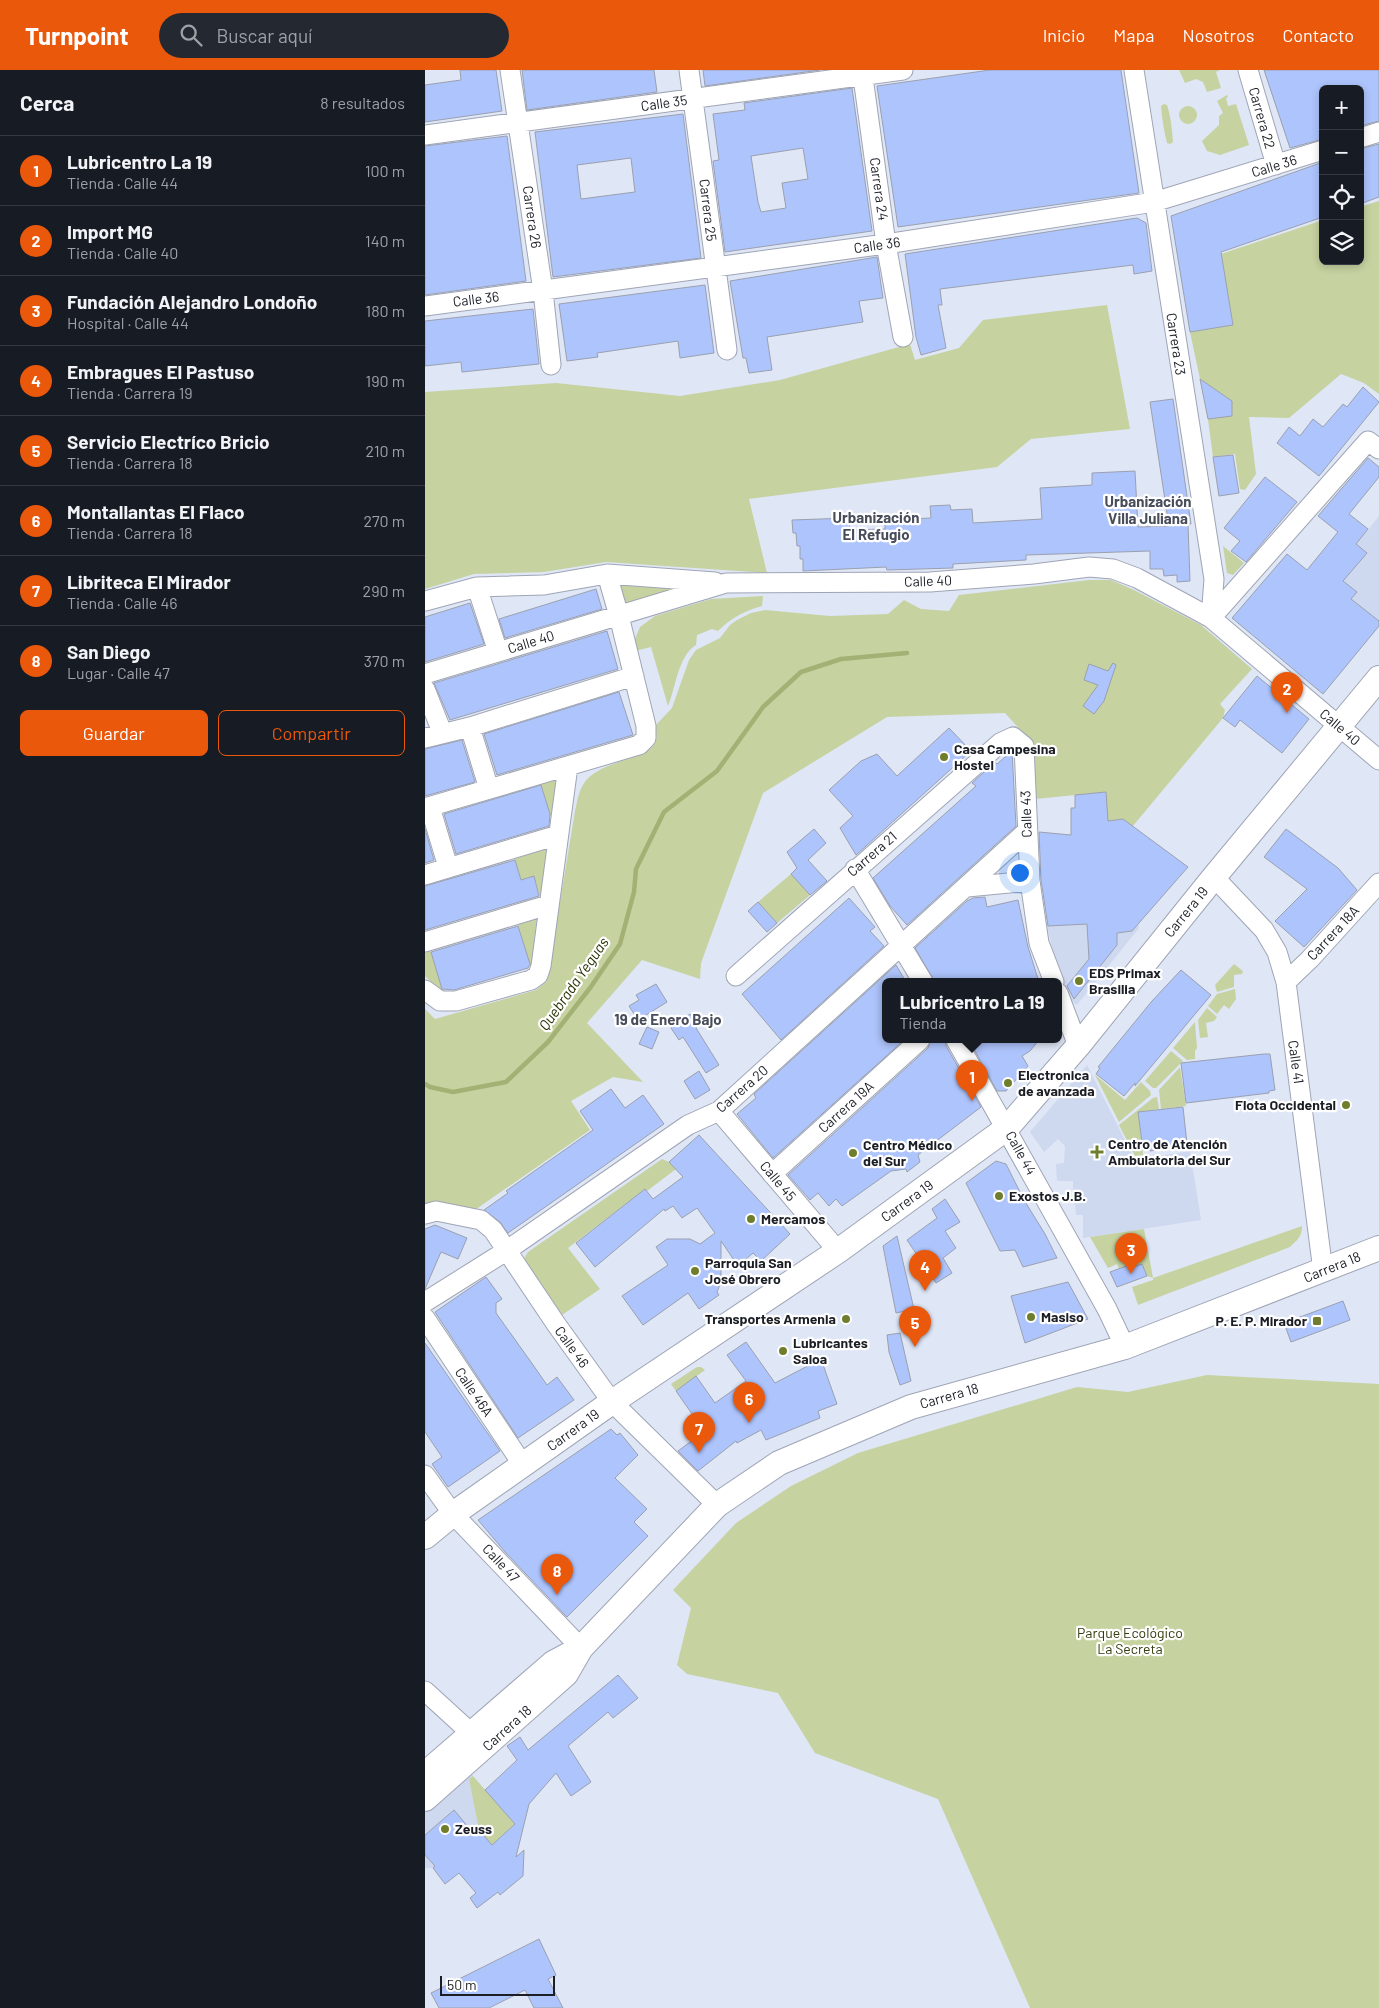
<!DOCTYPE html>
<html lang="es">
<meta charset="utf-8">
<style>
body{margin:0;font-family:Barlow,sans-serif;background:#242831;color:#f1f3f6}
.controls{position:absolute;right:15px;top:15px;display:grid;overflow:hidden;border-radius:8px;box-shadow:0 2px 8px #0003}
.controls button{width:45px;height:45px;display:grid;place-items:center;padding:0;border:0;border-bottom:1px solid #363941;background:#171b24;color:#f1f3f6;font:25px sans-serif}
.scale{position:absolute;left:15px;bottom:12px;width:115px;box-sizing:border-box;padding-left:5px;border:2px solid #1b1e24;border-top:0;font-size:14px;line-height:18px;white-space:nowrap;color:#1b1e24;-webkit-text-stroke:4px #fff;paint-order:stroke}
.you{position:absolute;left:594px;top:802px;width:18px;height:18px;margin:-12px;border:4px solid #fff;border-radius:50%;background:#1a73e8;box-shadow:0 0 0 8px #1a73e833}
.badge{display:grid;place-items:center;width:32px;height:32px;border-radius:50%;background:#ea580c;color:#fff;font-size:16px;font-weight:700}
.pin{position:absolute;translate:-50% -41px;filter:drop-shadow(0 1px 2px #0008)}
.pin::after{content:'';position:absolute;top:26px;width:18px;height:15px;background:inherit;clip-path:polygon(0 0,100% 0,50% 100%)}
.popup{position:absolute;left:457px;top:908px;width:180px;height:65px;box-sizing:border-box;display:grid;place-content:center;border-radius:8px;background:#171b24;filter:drop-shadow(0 1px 4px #0005);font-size:16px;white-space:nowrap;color:#9ea1a6}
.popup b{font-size:19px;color:#f1f3f6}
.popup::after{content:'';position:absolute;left:50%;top:100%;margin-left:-10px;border:10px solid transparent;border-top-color:#171b24}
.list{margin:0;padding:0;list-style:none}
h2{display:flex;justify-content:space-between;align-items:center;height:65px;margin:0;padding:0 20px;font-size:21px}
h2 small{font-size:16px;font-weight:400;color:#9ea1a6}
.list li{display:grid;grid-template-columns:32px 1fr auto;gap:15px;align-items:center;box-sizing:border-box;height:70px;padding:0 20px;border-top:1px solid #363941}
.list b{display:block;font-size:19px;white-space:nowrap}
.list p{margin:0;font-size:16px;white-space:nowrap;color:#9ea1a6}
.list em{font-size:16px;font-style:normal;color:#9ea1a6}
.actions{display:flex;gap:10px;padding:15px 20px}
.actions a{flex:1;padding:11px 0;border:1px solid #ea580c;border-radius:8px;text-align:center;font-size:18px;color:#ea580c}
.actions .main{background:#ea580c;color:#fff}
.icon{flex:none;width:28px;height:28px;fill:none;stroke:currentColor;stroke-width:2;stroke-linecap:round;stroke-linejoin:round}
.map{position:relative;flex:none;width:954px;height:1938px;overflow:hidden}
header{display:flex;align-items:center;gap:30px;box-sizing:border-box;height:70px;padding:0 25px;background:#ea580c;color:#fff}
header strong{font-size:24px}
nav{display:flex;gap:28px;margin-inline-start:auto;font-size:18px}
.search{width:350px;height:45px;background:#242831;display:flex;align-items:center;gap:12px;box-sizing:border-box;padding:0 18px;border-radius:28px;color:#9ea1a6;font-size:19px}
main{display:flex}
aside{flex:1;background:#171b24}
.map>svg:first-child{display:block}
</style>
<header>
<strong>Turnpoint</strong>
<div class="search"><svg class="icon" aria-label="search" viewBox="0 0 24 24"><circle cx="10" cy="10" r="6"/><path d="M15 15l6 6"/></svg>Buscar aquí</div>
<nav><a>Inicio</a><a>Mapa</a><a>Nosotros</a><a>Contacto</a></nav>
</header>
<main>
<aside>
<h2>Cerca<small>8 resultados</small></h2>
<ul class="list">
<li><span class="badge">1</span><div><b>Lubricentro La 19</b><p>Tienda · Calle 44</p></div><em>100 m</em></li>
<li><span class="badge">2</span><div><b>Import MG</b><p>Tienda · Calle 40</p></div><em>140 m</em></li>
<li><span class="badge">3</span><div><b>Fundación Alejandro Londoño</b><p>Hospital · Calle 44</p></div><em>180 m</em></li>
<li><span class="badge">4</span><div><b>Embragues El Pastuso</b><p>Tienda · Carrera 19</p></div><em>190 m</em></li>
<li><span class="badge">5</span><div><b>Servicio Electríco Bricio</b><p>Tienda · Carrera 18</p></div><em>210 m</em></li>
<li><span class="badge">6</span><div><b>Montallantas El Flaco</b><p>Tienda · Carrera 18</p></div><em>270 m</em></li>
<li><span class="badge">7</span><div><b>Libriteca El Mirador</b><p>Tienda · Calle 46</p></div><em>290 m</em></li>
<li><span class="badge">8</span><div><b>San Diego</b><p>Lugar · Calle 47</p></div><em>370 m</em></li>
</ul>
<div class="actions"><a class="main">Guardar</a><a>Compartir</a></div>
</aside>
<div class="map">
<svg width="954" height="1938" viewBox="0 0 954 1938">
<rect width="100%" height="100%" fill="#dfe6f6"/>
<path fill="#ced8ee" d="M954 446V551L926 529 932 522 908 503Z
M699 852 713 854 714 858 652 935 644 929 640 933 622 856Z
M662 995 710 1090 765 1081 776 1150 658 1168V1145H651L650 1134 648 1133V1111H632L631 1094 639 1093 640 1076 633 1069 619 1082 605 1062Z
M45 1702 48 1706 44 1709 54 1760 8 1798H0V1742Z"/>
<path fill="#c6d2a0" d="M754 0H795L791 2 796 18 782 22 778 12 771 9 760 13Z
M802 25 803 27 801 28 803 36 811 34 824 75 795 85 782 81 777 71 794 55V46L798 43 792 31Z
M739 34 742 35C746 47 747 60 748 72L745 74 742 73C739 61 737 49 736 36Z
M754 45a9 9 0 1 1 18 0a9 9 0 1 1-18 0Z
M954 131V324L939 313 916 304 864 348 824 347 831 404 820 420 815 419 810 384 788 387 783 349 807 346V331L775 309 765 262 808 255 796 184 898 150V191H935V137Z
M682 235 705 359 606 369 572 397 324 429 342 503 181 492 119 502 49 504 0 519V322L131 313 255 326 355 310 485 274 490 290 534 278 558 250Z
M798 476 819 493 808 505 802 503Z
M664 510H686L709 520 776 555 827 599 795 634 800 640 798 648 707 757 698 749 682 751 680 722 610 729 608 674 580 643 462 647 338 723 276 893 275 909 217 890 162 953 218 1012 188 1007 146 1031 165 1060 44 1144 0 1137V939L10 949 111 920 122 911 150 741C152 733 153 723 158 715 171 691 217 691 229 675 233 670 231 662 230 656L247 638 264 590 271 580 295 568 305 555 312 550 326 543 340 540 405 546 463 544 479 530 496 539 524 541 534 525Z
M195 511 248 518 249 522 197 534 191 515Z
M338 526 337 536C319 541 306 548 293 561L287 559 272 565 271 575C253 586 251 617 243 636L226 577 210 581 209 571 215 557 230 546 286 529Z
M131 707 136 712 129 757 115 711Z
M122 776 124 778 115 827 109 806 96 810 89 787Z
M366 804 385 825 352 853 333 832Z
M112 847 106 898 93 855 94 852Z
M3 880 6 882 19 925 0 906V881Z
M809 894 818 901 817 904 809 905V917L792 922 790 915Z
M810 919 811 929 804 939 799 935 792 944 783 936 792 924Z
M782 938 792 947 789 951 781 953 783 967 775 968 773 950Z
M770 952 772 978 770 981V989L762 990 748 978Z
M746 981 758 991 731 1018H728L720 1011Z
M755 997 761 1036 736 1039 734 1020Z
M670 1005 700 1030 716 1012 725 1021 726 1025 694 1052Z
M732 1027 734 1039 713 1042 718 1085 710 1086 694 1055 728 1028Z
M237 1089 244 1092 251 1099 222 1121 220 1119 143 1178 175 1219 137 1245 98 1190 103 1182Z
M877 1156C877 1167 872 1170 865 1177L713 1235 707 1217 728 1210V1208L722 1206 717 1194 708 1197 707 1194 694 1199 692 1194 683 1198 665 1167 719 1159 728 1208Z
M272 1297H276L280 1300 251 1321 246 1314Z
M782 1305 954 1314V1938H605L513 1729 390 1683 353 1623 262 1604 252 1595 266 1538 248 1520 311 1453 366 1416 433 1383 652 1317 703 1322Z
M48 1706 90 1754 75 1767 81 1775 73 1782 54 1760 44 1709Z"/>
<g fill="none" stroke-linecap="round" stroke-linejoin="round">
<path stroke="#a3b174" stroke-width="4.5" d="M0 1014 5 1017 28 1022 81 1012 123 972 165 918 195 874 209 822 211 799 239 742 292 701 338 637 376 602 416 589 482 583"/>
</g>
<path fill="#aec4fc" stroke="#9aa0af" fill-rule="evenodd" d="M35 0H71L77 41 0 52V15L36 10Z
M97 0H229L232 22 102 40Z
M278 0H395L280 16Z
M565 0H696L714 123 473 157 452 16Z
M839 0H954V51L935 56V19H898V69L865 78Z
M427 18 447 161 300 182 288 91 294 90 288 44 320 40 319 33ZM378 78 383 109 357 113 361 138 336 142 333 132 326 86Z
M258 44 276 188 128 207 110 62ZM206 88 210 122 156 129 152 95Z
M82 66 101 211 0 225V76Z
M954 74V127L935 134V79Z
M898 92V147L796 182 808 255 765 262 746 146Z
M712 148 721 153 727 201 709 204 708 195 515 219 517 235H513L521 278 496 285 491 267 480 184Z
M452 187 458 228 434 231 438 252 342 267 347 300 324 303 321 288H318L305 211Z
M280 215 289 283 255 288 253 271 172 283 173 287 142 291 134 234Z
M108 239 114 294 37 302 36 292 0 296V251Z
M775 309 807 331V346L783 349Z
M938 317 954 332 894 406 852 373 864 357 875 366 888 349 898 357 918 334 922 337Z
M748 329 766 454H763L765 511 752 512V505L739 506 738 499H725V481L601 485V490L528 494V498L462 500 461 497 378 501V489H375V476H372L371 463H368L367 450 424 448 425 460 460 459V450L506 448 505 436 525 435 526 440 547 439 548 453 617 449 615 418 667 415V403L710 401 713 457 744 456 725 332Z
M808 385 814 423 794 426 788 387Z
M943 388 954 397V407L924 444 943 459 931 474 942 483 918 511 932 522 926 529 954 551V556L898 624 807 548 862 484 882 500 913 462 893 446Z
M840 407 872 432 821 492 806 481 815 471 799 458Z
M171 519 177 539 80 568 74 549Z
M45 533 59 574 0 592V547Z
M182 561 193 599 25 650 9 613Z
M688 593 691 595 679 631 669 644 658 636 673 615 659 610 664 594 683 601Z
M832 606 884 649 857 683 815 650 810 657 798 648Z
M194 622 208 665 72 705 59 664Z
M524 658 546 681 431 785 415 758 428 746 404 720 436 691 452 684 472 706Z
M37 670 50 712 0 726V679Z
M587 681 591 756 482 855 465 836 448 808 551 716 547 713 570 692 572 694Z
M116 715 125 744 124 756 31 784 19 744Z
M681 722 683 751 698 749 763 797 707 861 692 863V875L649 929 642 916 664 889 662 854 623 856 616 810 614 762 646 765V738H650V725Z
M0 759 9 790 0 793Z
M389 759 401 773 383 790 402 811 385 825 366 804 372 798 362 782Z
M861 759 913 798 932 820 879 877 850 851 882 819 839 787Z
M90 790 96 810 109 806 114 826 0 860V816Z
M560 827 562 837 593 830 603 877 614 912H510L490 878 542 831 548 828Z
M424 828 450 857 445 861 459 876 356 970 317 924Z
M333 832 352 853 342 862 323 841Z
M93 856 105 894 103 898 29 920 17 919 6 882Z
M471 895 481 912H461V970H479L348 1088 312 1044 331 1028 329 1024Z
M756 900 786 925 710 1016V1013L699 1026 671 1004 675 998 673 997 727 931Z
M231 914 242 932 213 950 204 936 214 930 211 925Z
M265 944 273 956 271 958 294 995 281 1003 258 967 254 970 246 958Z
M222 957 234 962 227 979 214 974Z
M506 970H520L521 976 556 1037 493 1085 495 1092 482 1102 481 1099 466 1101 417 1136 411 1129 404 1136 393 1123 385 1130 363 1105 503 978Z
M544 970H614L605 981 597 986 603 996 581 1021H572Z
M839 984H845L850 1020 844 1021V1023L761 1033 756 993Z
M274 1001 285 1020 270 1029 259 1011Z
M186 1019 200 1038 218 1025 239 1054 83 1163 75 1152 59 1140 83 1123 81 1121 168 1060 155 1041Z
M758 1037 762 1074 756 1075 757 1077 725 1081V1079L718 1080 713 1042Z
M274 1065 365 1164 336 1191 328 1183 313 1196 296 1171V1212L292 1222 294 1225 274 1239 263 1223 218 1255 197 1226 243 1195 231 1177 242 1169H265L275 1174 290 1163 272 1138 257 1148 248 1136 240 1141 239 1139 170 1197 151 1173 220 1119 228 1129 258 1107 244 1092Z
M571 1091 581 1094 599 1130 620 1164 632 1188 598 1197 590 1180 575 1181 541 1113Z
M520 1129 535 1152 520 1161 531 1178 518 1188 527 1203 511 1213 482 1170 512 1148 507 1139Z
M10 1155 42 1168 33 1189 16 1182 0 1219V1159Z
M472 1166 489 1239 471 1243 458 1176Z
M707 1194 708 1197 717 1194 722 1206 692 1217 685 1202Z
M61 1207 77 1229 71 1233V1243L106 1292 122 1315 132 1307 149 1330 93 1368 10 1242Z
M643 1212 663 1249 600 1273 586 1226Z
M918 1231 925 1250 866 1272 859 1253Z
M475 1263 486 1311 475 1315 464 1282 462 1265Z
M321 1272 350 1313 396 1289 412 1334 393 1341 395 1348 341 1370 336 1360 312 1373 311 1371 273 1401 253 1381 276 1364 274 1354 251 1321 271 1306 290 1333 321 1311 302 1285Z
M0 1273 75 1381 23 1417 7 1394 17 1387 0 1362Z
M186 1359 192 1365 195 1363 213 1385 190 1408 222 1439 209 1452 223 1466 142 1547 81 1483 53 1450Z
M193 1605 213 1628 188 1648 183 1642 143 1676 166 1712 146 1726 131 1703 104 1734 91 1787 99 1780 98 1806 75 1825 73 1822 52 1838 45 1828 51 1823 34 1803 20 1814 8 1798 10 1796 0 1785V1765L29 1740 49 1764 54 1760 67 1775 90 1754 60 1720 92 1690 82 1676 95 1667 103 1680Z
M114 1869 131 1905 123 1909 138 1938H109L100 1920 64 1938H14L6 1923Z"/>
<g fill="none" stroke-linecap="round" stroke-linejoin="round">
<defs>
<path id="minor" d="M85 0 118 221 126 295
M264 0 302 280
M437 0 461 174 478 267
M709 0 789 509 786 548
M823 0 851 95
M0 65 478 0
M935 68 954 62
M0 236 461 174 729 132 898 80
M52 517 73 582
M0 531 52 517 119 515 182 504 290 512
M786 548 943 371 954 379
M0 604 301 513 505 512 609 504 664 497 688 499 712 508 786 548 954 690
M0 619 17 662
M45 657 64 719
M0 668 45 657 209 606
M5 737 23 797
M0 738 214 675 221 668V656L194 546 182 504
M430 799 498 912
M0 805 133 765
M789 807 839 860 852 882 861 912 898 1201
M542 817 605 811
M0 872 123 835
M311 906 575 673 588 667 599 676 605 811 614 873 629 912
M861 912 885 889 954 813
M0 920 15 931H31L106 910 113 905 116 896 143 696
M633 923 653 976
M531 970 682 1239 700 1277
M294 1041 413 1181
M347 1104 495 970
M0 1144 11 1141 56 1150 68 1160 131 1254 187 1332 292 1435
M0 1232 81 1181 263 1055 294 1041 601 762
M0 1248 98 1395
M0 1405 28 1444 156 1578
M0 1621 46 1663"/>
<path id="major" d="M0 1467 28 1444 187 1332 413 1181 582 1058 653 976 789 807 954 608
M0 1704 128 1593 156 1578
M0 1729 141 1604 156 1578 292 1435 354 1393 486 1337 700 1277 954 1178"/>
</defs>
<use href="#minor" stroke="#9fa5b5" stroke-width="21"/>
<use href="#major" stroke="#9fa5b5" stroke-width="26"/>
<use href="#minor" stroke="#fff" stroke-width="19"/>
<use href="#major" stroke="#fff" stroke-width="24"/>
</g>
<g fill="#6f7e2c" stroke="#fff" stroke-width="2">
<circle cx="519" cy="687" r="5"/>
<circle cx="654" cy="911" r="5"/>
<circle cx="583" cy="1013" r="5"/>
<circle cx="921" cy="1035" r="5"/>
<path d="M669.5 1074.5h5v5h5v5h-5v5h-5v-5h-5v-5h5z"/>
<circle cx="428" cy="1083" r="5"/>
<circle cx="574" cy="1126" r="5"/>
<circle cx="326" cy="1149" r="5"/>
<circle cx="270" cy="1201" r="5"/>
<circle cx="606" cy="1247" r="5"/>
<circle cx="421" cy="1249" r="5"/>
<rect x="887" y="1246" width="10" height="10" rx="2.5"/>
<circle cx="358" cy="1281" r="5"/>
<circle cx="20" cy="1759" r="5"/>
</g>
<g text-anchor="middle" stroke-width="4.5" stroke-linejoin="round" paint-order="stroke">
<g font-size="14" fill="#1b1e24" stroke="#fff">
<text transform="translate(239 33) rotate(-8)" y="5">Calle 35</text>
<text transform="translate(837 48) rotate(74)" y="5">Carrera 22</text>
<text transform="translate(849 96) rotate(-17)" y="5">Calle 36</text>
<text transform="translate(454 119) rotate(82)" y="5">Carrera 24</text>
<text transform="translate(283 140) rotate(83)" y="5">Carrera 25</text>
<text transform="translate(107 147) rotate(82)" y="5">Carrera 26</text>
<text transform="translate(452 175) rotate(-8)" y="5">Calle 36</text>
<text transform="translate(51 229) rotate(-7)" y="5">Calle 36</text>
<text transform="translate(751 274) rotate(81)" y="5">Carrera 23</text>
<text transform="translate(503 511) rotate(-2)" y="5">Calle 40</text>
<text transform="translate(106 572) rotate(-17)" y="5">Calle 40</text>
<text transform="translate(915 657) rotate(40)" y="5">Calle 40</text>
<text transform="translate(601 744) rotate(-92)" y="5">Calle 43</text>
<text transform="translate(447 784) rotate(-41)" y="5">Carrera 21</text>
<text transform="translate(761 842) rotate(-51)" y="5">Carrera 19</text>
<text transform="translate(908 863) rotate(-47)" y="5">Carrera 18A</text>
<text transform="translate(871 992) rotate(82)" y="5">Calle 41</text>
<text transform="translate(317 1019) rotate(-41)" y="5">Carrera 20</text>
<text transform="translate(421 1037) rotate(-42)" y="5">Carrera 19A</text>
<text transform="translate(596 1083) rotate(61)" y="5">Calle 44</text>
<text transform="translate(353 1111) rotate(50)" y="5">Calle 45</text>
<text transform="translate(482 1131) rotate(-36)" y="5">Carrera 19</text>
<text transform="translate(907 1197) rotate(-22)" y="5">Carrera 18</text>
<text transform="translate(147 1277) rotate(54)" y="5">Calle 46</text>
<text transform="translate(49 1322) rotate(56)" y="5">Calle 46A</text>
<text transform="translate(524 1326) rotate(-16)" y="5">Carrera 18</text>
<text transform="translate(148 1360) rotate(-36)" y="5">Carrera 19</text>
<text transform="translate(76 1493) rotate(47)" y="5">Calle 47</text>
<text transform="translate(82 1658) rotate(-42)" y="5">Carrera 18</text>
</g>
<g font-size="14" font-weight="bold" fill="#1b1e24" stroke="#fff" text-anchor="start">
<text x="529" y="684">Casa Campesina<tspan x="529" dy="16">Hostel</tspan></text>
<text x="664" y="908">EDS Primax<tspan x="664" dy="16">Brasilia</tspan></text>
<text x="593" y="1010">Electronica<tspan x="593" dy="16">de avanzada</tspan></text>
<text x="911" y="1040" text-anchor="end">Flota Occidental</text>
<text x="683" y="1079">Centro de Atención<tspan x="683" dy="16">Ambulatoria del Sur</tspan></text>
<text x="438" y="1080">Centro Médico<tspan x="438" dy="16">del Sur</tspan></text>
<text x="584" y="1131">Exostos J.B.</text>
<text x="336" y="1154">Mercamos</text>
<text x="280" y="1198">Parroquia San<tspan x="280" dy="16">José Obrero</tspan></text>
<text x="616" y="1252">Masiso</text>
<text x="411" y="1254" text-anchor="end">Transportes Armenia</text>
<text x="882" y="1256" text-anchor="end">P. E. P. Mirador</text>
<text x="368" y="1278">Lubricantes<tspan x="368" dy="16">Saloa</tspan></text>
<text x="30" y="1764">Zeuss</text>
</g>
<g font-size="14" fill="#333b0d" stroke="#fff">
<text x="705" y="1568">Parque Ecológico<tspan x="705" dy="16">La Secreta</tspan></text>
</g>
<g font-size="15" font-weight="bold" fill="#484d5a" stroke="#fff">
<text x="723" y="437">Urbanización<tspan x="723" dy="17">Villa Juliana</tspan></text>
<text x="451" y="453">Urbanización<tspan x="451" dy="17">El Refugio</tspan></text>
<text x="243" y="955">19 de Enero Bajo</text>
</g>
<g font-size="15" font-style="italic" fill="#2a3102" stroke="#fff">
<text transform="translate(149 914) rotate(-55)" y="5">Quebrada Yeguas</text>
</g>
</g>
</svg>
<div class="controls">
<button>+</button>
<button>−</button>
<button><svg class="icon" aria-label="locate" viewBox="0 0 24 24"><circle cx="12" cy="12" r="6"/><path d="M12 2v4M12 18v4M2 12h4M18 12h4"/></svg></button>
<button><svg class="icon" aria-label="layers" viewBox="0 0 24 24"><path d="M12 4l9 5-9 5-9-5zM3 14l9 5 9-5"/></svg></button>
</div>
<div class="scale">50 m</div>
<div class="you"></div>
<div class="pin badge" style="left:547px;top:1031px">1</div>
<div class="popup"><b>Lubricentro La 19</b>Tienda</div>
<div class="pin badge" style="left:862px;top:643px">2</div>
<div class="pin badge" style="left:706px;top:1204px">3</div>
<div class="pin badge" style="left:500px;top:1221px">4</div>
<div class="pin badge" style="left:490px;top:1277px">5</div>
<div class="pin badge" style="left:324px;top:1353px">6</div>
<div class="pin badge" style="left:274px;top:1383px">7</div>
<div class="pin badge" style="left:132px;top:1525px">8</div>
</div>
</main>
